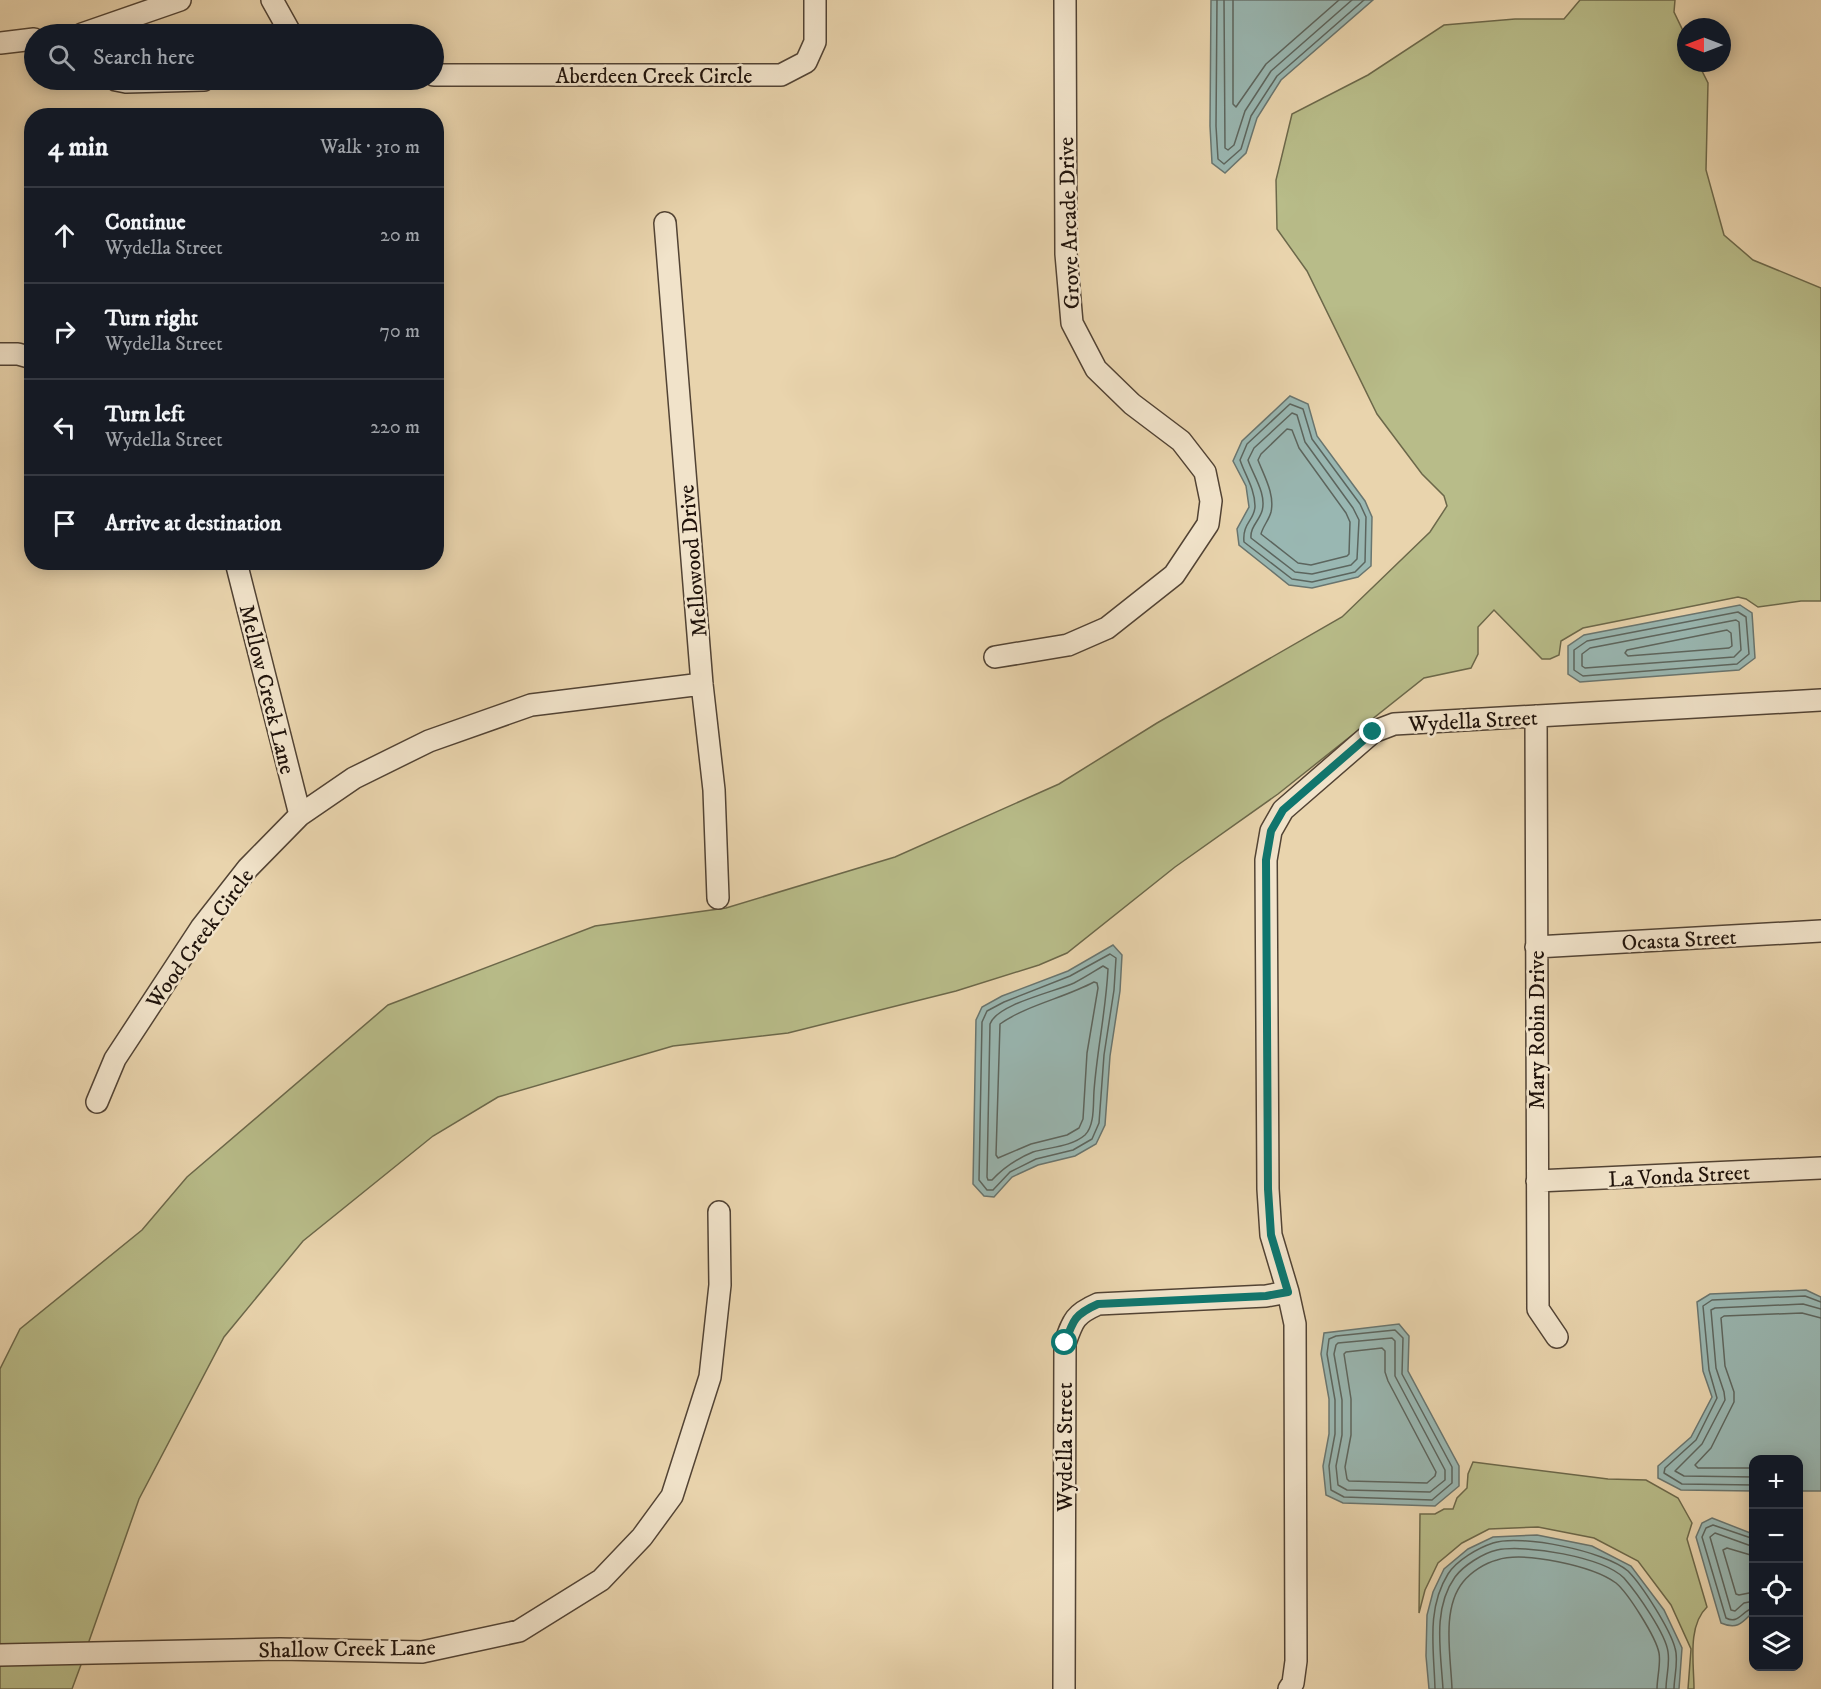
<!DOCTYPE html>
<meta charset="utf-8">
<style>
body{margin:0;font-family:"IM FELL DW Pica",serif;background:#242831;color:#f1f3f6}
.controls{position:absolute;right:18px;bottom:18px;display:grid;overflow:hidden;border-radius:12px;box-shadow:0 3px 15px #0003}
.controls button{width:54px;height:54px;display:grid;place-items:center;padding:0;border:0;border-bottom:2px solid #363941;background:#171b24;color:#f1f3f6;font:30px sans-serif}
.compass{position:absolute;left:1677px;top:18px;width:54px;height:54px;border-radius:50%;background:#171b24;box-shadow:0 3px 15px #0003;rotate:270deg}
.stop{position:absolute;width:18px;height:18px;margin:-14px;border:4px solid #0f766e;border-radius:50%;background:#fff}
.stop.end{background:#0f766e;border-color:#fff;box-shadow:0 2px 6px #0008}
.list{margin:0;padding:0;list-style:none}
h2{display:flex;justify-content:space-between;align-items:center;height:78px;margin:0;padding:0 24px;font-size:26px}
h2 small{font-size:20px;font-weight:400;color:#9ea1a6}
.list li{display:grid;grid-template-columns:39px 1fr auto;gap:18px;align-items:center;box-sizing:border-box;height:96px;padding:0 24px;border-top:2px solid #363941}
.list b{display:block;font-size:22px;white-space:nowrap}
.list p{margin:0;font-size:20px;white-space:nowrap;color:#9ea1a6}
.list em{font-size:20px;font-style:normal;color:#9ea1a6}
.icon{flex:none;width:33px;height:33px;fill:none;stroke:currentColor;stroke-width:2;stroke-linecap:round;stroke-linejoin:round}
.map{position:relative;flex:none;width:1821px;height:1689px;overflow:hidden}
.search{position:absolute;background:#171b24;box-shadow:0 3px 15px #0003;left:24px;top:24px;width:420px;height:66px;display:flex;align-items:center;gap:15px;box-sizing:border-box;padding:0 21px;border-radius:33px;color:#9ea1a6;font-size:22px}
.panel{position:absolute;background:#171b24;box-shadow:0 3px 15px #0003;left:24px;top:108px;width:420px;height:462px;border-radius:24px}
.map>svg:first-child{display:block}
</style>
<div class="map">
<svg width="1821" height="1689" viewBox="0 0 1821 1689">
<rect width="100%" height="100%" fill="#e9d4ad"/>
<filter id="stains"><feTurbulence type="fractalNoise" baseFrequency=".00333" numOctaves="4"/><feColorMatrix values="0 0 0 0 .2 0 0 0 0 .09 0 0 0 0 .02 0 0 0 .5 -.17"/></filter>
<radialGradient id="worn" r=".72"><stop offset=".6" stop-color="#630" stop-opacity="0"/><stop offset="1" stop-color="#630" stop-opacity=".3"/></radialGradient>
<path fill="#b8bc89" stroke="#6c684a" stroke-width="1.5" d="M1580 0H1675L1674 12 1686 37V63H1698L1708 83 1706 170 1724 235 1753 260 1821 288V601H1801L1758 607 1746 599 1738 597 1583 628 1561 641 1559 655 1550 659H1542L1494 610 1478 627V654L1471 668 1424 678 1278 794 1175 867 1067 953 1039 965 956 991 788 1033 673 1046 498 1097 433 1136 303 1241 224 1337 139 1499 88 1644 0 1645V1369L20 1329 142 1230 187 1177 388 1005 595 926 726 908 895 857 1059 784 1157 723 1342 617 1430 532 1447 506 1444 496 1422 474 1377 414 1307 271 1277 229 1276 180 1292 114 1368 75 1444 25 1515 19H1564Z
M1473 1462 1608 1479 1646 1480 1678 1498 1692 1523 1687 1539 1707 1607C1687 1626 1694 1664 1694 1689H1688L1691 1649 1671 1605 1638 1561 1594 1538 1538 1527 1489 1529 1462 1543 1438 1563 1425 1590 1419 1613 1420 1514H1435L1444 1509H1453L1457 1498 1467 1488 1468 1474Z
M82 1662 72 1689H0V1664Z"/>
<path fill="#99b7b2" stroke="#69756f" stroke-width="1.5" d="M1211 0H1373L1281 80 1257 118 1246 153 1225 173 1212 163 1210 126Z
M1290 396 1308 404 1317 436 1365 501 1372 517 1371 566 1358 577 1312 588 1289 585 1239 545 1237 529 1249 507 1246 486 1233 461 1242 441Z
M1740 605 1752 613 1755 658 1739 670 1580 682 1568 674V646L1584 635Z
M1113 945 1122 955 1120 991 1110 1056 1105 1125 1096 1144 1075 1156 1038 1165 1012 1177 994 1197 984 1196 973 1184 976 1020 982 1007 1002 996 1068 971Z
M1806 1290 1821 1297V1491H1799L1798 1460H1754L1753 1491 1681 1490 1658 1478V1466L1691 1437 1712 1397 1703 1371 1697 1302 1710 1294Z
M1399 1324 1409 1336 1408 1371 1459 1466V1486L1435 1506 1343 1503 1326 1495 1323 1466 1329 1434V1399L1321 1354 1324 1333Z
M1712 1518 1753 1534V1612C1742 1623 1737 1630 1721 1623L1696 1537 1702 1523Z
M1537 1535 1592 1546 1631 1566 1664 1610 1682 1648 1679 1689H1429L1426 1656 1427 1615 1433 1592 1444 1569 1468 1549 1493 1537Z"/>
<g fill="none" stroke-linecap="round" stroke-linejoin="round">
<path stroke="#5c655e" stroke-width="1.5" d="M1217 0 1216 126 1218 159 1224 164 1241 149 1251 116 1277 76 1364 0
M1224 0 1225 148 1228 150 1234 145 1245 111 1271 71 1352 0
M1233 0V104L1236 107 1266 64 1339 0
M1290 404 1303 409 1312 439 1360 504 1366 517 1365 562 1355 572 1312 582 1292 579 1244 542C1242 523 1255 520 1255 506 1255 489 1245 475 1240 460L1247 444Z
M1292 413 1297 415 1305 442 1353 508 1359 520 1357 559 1351 565 1312 574 1295 572 1251 538C1250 527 1259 521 1262 511 1267 494 1253 475 1248 460L1254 448Z
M1287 429 1292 430 1299 448 1346 513 1350 522 1349 554 1347 556 1311 565 1298 563 1261 534C1263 526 1269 520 1271 512 1275 494 1264 476 1258 460L1261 454Z
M1738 612 1746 617 1749 654 1737 664 1583 676 1574 670V650L1587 641Z
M1736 620 1739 622 1741 650 1734 657 1585 668 1582 666V654L1590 648Z
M1727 630 1731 633 1732 646 1729 648 1628 656 1625 653 1627 650Z
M1110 954 1116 958 1114 990 1104 1055 1099 1123 1092 1139 1073 1150 1036 1159 1010 1172 993 1190H987L979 1180 982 1022 987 1011 1004 1002 1070 976Z
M1103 966 1108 969C1106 1010 1097 1050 1094 1091 1093 1104 1095 1125 1085 1135 1071 1147 1050 1147 1033 1152 1016 1159 1004 1167 992 1180H988L987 1177 990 1024C997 1004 1054 992 1074 983 1084 978 1093 972 1103 966Z
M1094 982 1097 983 1098 988 1087 1053 1083 1119 1079 1128 1067 1135 1031 1144 998 1158 996 1155 1000 1024C1027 1005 1064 998 1094 982Z
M1395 1330 1403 1338 1402 1374 1452 1467V1483L1432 1500 1344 1497 1331 1490 1329 1466 1335 1434V1400L1327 1354 1329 1339 1336 1336Z
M1392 1338 1395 1341V1376L1445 1470V1480L1430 1492 1347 1490 1338 1485 1336 1466 1342 1435V1400L1334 1354 1336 1345 1338 1343Z
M1382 1348 1385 1351V1372L1388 1381 1436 1472 1435 1476 1427 1483 1349 1481 1347 1479 1345 1467 1351 1435V1399L1344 1354 1346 1352Z
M1754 1468H1698L1695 1465 1711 1448 1734 1402V1392L1725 1366 1721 1318 1724 1316 1802 1313 1821 1318
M1754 1477 1684 1476 1675 1471 1702 1444 1725 1400 1724 1392 1716 1368 1711 1310 1715 1308 1803 1304 1821 1309
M1754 1485 1682 1484 1664 1473 1665 1468 1696 1440 1717 1398 1709 1370 1703 1306 1712 1300 1805 1296 1821 1302
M1754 1539 1713 1525 1706 1528 1702 1537 1726 1618C1739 1625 1742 1610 1754 1608
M1754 1547 1715 1533 1710 1537 1731 1610 1735 1611 1744 1603 1754 1601
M1754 1556 1727 1548 1723 1550 1736 1594 1739 1595 1754 1592
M1435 1689C1434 1650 1426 1609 1448 1574 1457 1560 1478 1548 1493 1543 1521 1534 1605 1551 1628 1571 1642 1585 1670 1629 1675 1648 1679 1660 1674 1677 1674 1689
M1443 1689C1441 1653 1432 1609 1455 1577 1463 1566 1483 1553 1497 1550 1525 1544 1603 1557 1624 1578 1637 1593 1666 1634 1668 1652 1670 1664 1666 1677 1666 1689
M1452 1689C1451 1657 1441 1609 1463 1582 1471 1572 1485 1563 1497 1560 1524 1551 1593 1566 1616 1583 1628 1593 1656 1637 1659 1653 1661 1663 1657 1678 1657 1689"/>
<defs>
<path id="minor" d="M272 0 291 34
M82 34 180 0
M0 43 34 39
M434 75H781L806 62 815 42V0
M116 80 126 82 204 80
M665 223 702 684 714 790 718 898
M0 354H18L32 358
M236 562 300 815
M995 657 1068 645 1107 628 1174 575 1208 524 1211 501 1205 472 1181 441 1132 404 1096 369 1072 323 1066 254 1065 0
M1536 716 1538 1309 1557 1337
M1536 947 1821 931
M97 1102 115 1059 201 928 248 868 300 815 354 778 429 741 531 705 702 684
M1537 1181 1821 1168
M0 1655 280 1649 422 1652 519 1631 601 1580 642 1537 672 1496 710 1377 720 1285 719 1212
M1064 1689 1065 1343C1073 1320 1075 1314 1098 1304L1266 1296 1288 1292
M1289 1689 1293 1683 1296 1661 1295 1324 1288 1292 1271 1235 1268 1189 1266 860 1271 831 1283 810 1373 732 1394 724 1821 700"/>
</defs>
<use href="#minor" stroke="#524334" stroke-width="24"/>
<use href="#minor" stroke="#f1e3ca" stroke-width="21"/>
</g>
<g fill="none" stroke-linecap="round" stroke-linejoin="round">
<path stroke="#0f766e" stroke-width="8" d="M1065 1343C1073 1320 1075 1314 1098 1304L1266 1296 1288 1292 1271 1235 1268 1189 1266 860 1271 831 1283 810 1373 732"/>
</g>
<g text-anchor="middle" stroke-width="5" stroke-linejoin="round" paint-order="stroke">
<g font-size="22" fill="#20130b" stroke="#f1e3ca">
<text x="654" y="83">Aberdeen Creek Circle</text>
<text transform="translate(1068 223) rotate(-92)" y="8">Grove Arcade Drive</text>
<text transform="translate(692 561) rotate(-95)" y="8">Mellowood Drive</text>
<text transform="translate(268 689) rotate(76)" y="8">Mellow Creek Lane</text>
<text transform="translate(1473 720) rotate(-3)" y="8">Wydella Street</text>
<text transform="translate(199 938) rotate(-54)" y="8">Wood Creek Circle</text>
<text transform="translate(1679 939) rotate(-3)" y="8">Ocasta Street</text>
<text transform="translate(1536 1030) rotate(-90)" y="8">Mary Robin Drive</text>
<text transform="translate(1679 1175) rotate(-3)" y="8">La Vonda Street</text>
<text transform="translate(1064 1447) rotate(-90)" y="8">Wydella Street</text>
<text transform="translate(347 1648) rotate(-1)" y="8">Shallow Creek Lane</text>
</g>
</g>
<rect width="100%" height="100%" filter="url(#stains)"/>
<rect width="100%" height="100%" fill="url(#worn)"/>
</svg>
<div class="controls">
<button>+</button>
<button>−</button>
<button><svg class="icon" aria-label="locate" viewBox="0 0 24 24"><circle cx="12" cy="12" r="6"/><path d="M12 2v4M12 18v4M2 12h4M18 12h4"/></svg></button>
<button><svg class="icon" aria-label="layers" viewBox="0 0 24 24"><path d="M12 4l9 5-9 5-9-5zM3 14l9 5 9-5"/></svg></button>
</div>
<svg class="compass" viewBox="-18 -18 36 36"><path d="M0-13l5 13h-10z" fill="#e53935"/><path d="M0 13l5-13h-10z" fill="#9ea1a6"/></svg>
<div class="stop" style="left:1065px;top:1343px"></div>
<div class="stop end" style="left:1373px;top:732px"></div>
<div class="search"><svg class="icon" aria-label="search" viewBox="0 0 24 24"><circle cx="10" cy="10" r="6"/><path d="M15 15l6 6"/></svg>Search here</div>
<section class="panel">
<h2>4 min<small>Walk · 310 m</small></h2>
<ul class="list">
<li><svg class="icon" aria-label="ahead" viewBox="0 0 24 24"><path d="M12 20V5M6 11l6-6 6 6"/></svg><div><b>Continue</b><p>Wydella Street</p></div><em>20 m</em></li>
<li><svg class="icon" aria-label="right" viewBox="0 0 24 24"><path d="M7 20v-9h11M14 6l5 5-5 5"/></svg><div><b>Turn right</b><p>Wydella Street</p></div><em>70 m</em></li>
<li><svg class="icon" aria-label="left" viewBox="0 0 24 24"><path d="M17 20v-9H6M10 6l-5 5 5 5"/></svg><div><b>Turn left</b><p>Wydella Street</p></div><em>220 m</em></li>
<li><svg class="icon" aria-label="arrive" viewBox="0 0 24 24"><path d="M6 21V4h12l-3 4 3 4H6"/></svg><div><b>Arrive at destination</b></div></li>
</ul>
</section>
</div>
